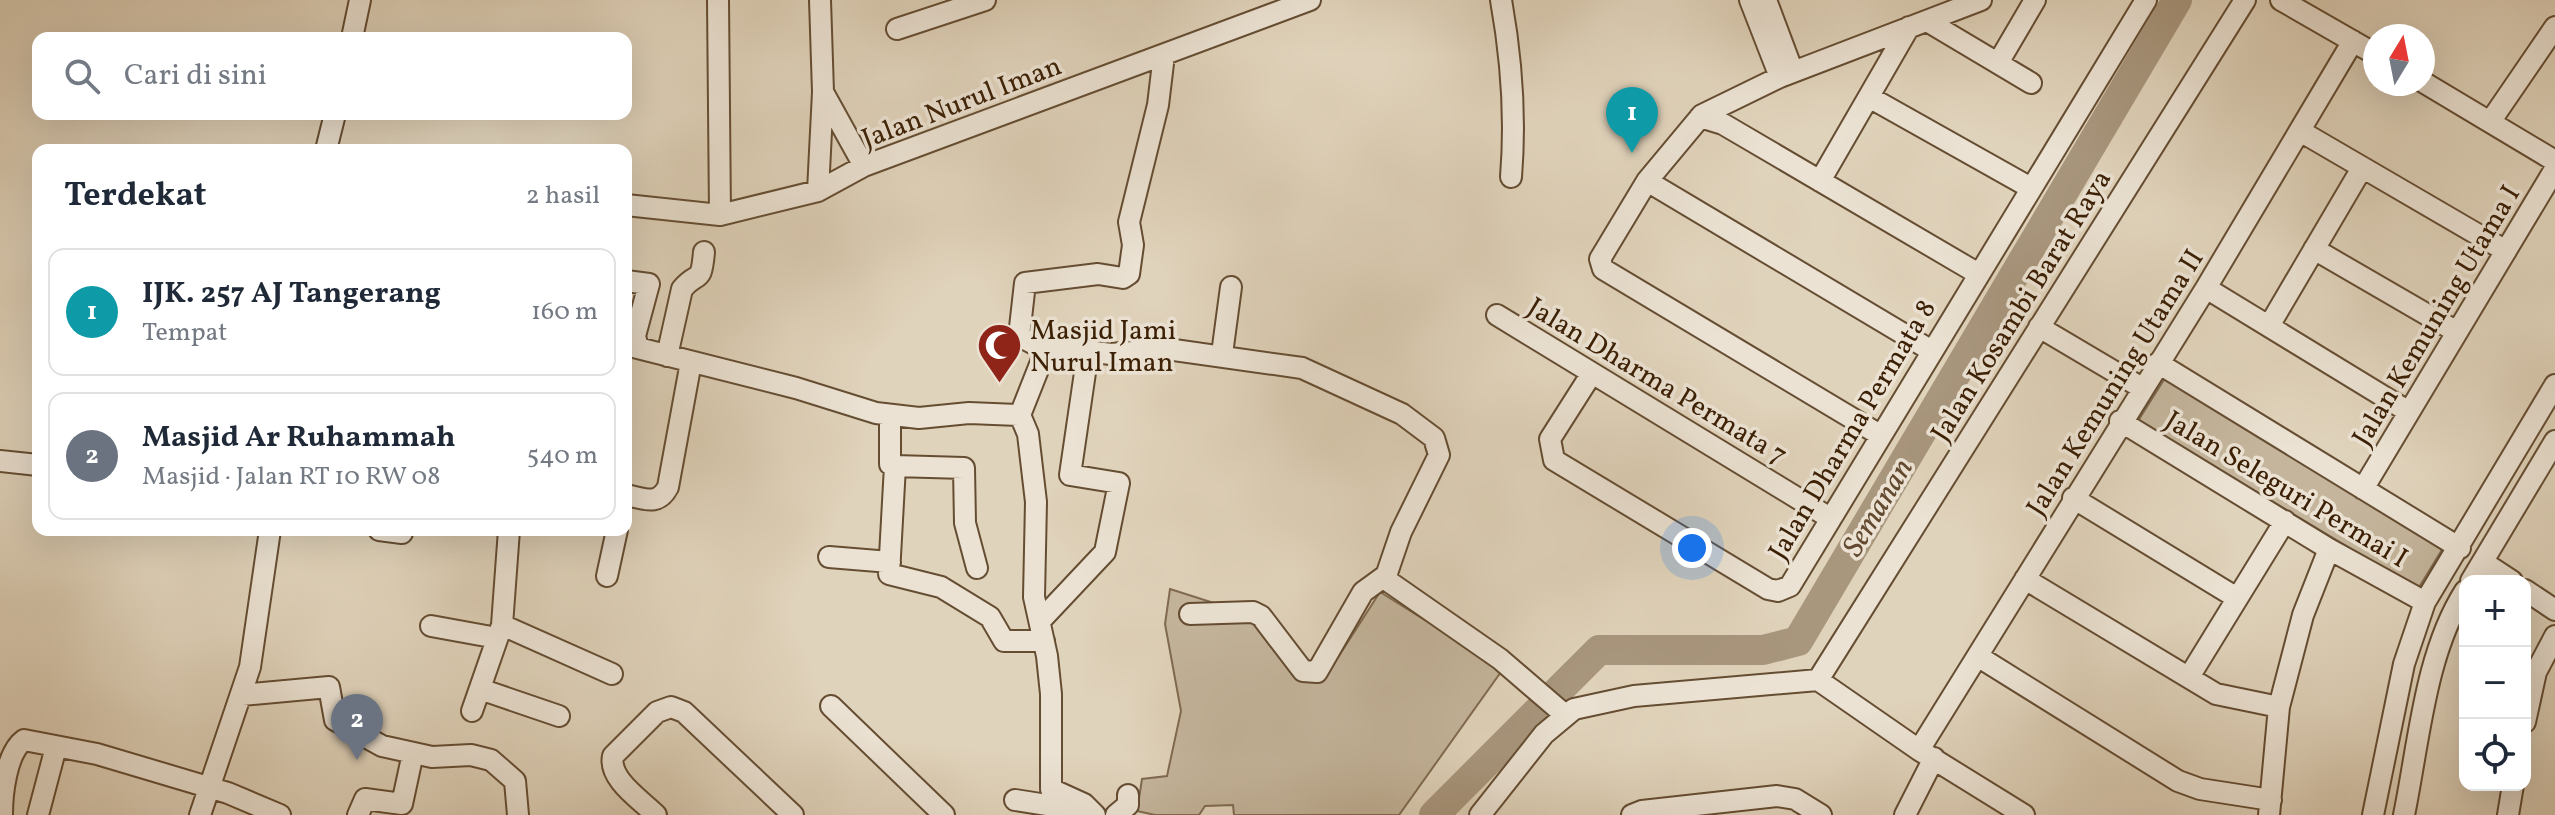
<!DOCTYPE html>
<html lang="id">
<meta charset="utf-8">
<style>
body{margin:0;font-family:Vollkorn,serif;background:#f2f2f3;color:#1f2937}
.controls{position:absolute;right:24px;bottom:24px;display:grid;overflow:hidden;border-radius:16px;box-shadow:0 8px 32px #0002}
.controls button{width:72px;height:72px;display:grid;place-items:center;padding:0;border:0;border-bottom:2px solid #e0e1e3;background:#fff;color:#1f2937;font:40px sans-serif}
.compass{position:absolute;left:2363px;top:24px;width:72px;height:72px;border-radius:50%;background:#fff;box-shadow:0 8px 32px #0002;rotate:10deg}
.you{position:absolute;left:1692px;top:548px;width:28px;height:28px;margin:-20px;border:6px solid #fff;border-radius:50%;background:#1a73e8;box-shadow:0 0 0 12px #1a73e833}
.badge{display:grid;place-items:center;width:52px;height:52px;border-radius:50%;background:#8f2418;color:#fff;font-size:26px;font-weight:700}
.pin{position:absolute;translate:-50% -66px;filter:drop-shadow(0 2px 4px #0008)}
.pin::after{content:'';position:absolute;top:42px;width:28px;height:24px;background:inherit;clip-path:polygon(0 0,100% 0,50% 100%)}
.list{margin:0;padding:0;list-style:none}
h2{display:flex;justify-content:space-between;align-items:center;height:104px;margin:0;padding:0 32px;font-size:34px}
h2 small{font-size:26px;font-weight:400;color:#747a83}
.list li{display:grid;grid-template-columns:52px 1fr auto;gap:24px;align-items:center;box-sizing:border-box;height:128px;margin:0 16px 16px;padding:0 16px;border:2px solid #e0e1e3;border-radius:16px}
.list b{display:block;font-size:30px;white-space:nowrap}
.list p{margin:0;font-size:26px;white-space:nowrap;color:#747a83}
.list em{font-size:26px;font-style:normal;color:#747a83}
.icon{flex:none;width:44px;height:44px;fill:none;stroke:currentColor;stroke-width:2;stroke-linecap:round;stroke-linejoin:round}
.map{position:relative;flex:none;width:2555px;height:815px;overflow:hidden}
.search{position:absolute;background:#fff;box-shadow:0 8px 32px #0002;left:32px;top:32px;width:600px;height:88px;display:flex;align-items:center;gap:20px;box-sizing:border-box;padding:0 28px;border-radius:16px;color:#747a83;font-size:30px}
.panel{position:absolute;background:#fff;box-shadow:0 8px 32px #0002;left:32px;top:144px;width:600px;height:392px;border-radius:16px}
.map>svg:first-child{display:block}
</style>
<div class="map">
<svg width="2555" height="815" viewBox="0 0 2555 815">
<rect width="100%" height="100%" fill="#e0d3bb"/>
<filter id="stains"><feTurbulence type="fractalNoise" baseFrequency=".0025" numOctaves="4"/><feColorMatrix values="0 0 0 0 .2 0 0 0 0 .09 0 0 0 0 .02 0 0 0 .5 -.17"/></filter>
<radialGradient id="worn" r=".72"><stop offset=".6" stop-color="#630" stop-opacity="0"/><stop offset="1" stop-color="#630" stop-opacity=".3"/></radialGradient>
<path fill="#c4b59c" stroke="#806a50" stroke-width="2" d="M2165 378 2443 548 2418 589 2138 421Z
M1170 589 1261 618 1274 651 1322 682 1380 592 1503 669 1399 815H1234L1233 805 1205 806 1199 815H1155L1137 811 1142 779 1167 776 1181 711 1165 624Z"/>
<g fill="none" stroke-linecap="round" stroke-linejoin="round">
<path stroke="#a8967d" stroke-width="30" d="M1434 815 1599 650H1763L1798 641 2177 0"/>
<defs>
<path id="minor" d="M718 0 720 215
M1501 0C1512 61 1516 116 1511 177
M1750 0 1780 77
M1766 0 1793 72
M2281 0 2375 54
M1927 21 2031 83
M897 29 985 0
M352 38 360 0
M1998 63 2035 0
M2423 82 2555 161
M823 92 864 166
M1869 97 2031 188
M1700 117 1723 124 1977 273
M2490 122 2555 27
M2300 131 2506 251
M326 150 335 114
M1647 181 1932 351
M1820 181 1909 27
M818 191 823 92 820 0
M626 205 720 215 818 191 864 166 1310 0
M2314 249 2457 332
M626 281 649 284 635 336 638 348
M2206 288 2409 412
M1497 315 1830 518
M2269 326 2362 168
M2039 327 2142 388
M626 345 796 388 876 413 919 418 969 413 1020 415
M1046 350 1019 336 1025 283 1098 274 1123 278 1129 274 1133 245 1129 222 1158 105 1164 55
M1222 354 1231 287
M667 356 682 289C698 270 701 286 704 252
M2158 363 2460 548
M1592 373 1550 439 1554 460 1768 589 1778 591 1790 586 2146 0
M890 415V464L895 466 889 574 941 587 990 617 1004 641H1044
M1020 415 1045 352 1053 347 1111 354 1167 349 1302 368 1402 414 1434 438 1439 455 1401 532 1385 579 1500 659 1564 714
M1020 415 1028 434 1036 502 1034 597 1047 656 1051 694V789L1084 804 1095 815
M2120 421 2329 549 2425 602
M1880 435 1603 269 1600 259 1647 181 1702 115 1780 77 1981 0
M0 461 38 465
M895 466 964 468 965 523 977 568
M2363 489 2555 169
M626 495C645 499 658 506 668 487L691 362
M2073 498 2237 598
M379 530 402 533
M829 557 890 562
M2483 562 2512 581
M607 576 617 530
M2025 579 2216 694 2279 707
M2471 581 2555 441
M2525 590 2555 610
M1190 614 1253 612 1261 616 1303 671 1317 672 1363 592 1385 576
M1040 621 1105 552 1119 483 1070 475 1088 352
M502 625 612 674
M431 626 497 638
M1979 657 2178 781 2200 789 2271 800
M2189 677 2285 521
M1818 680 2245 0
M480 689 559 716
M242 695 329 687 335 720 382 746 432 757 471 755 491 760 515 781 518 815
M831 706 944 815
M472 711 502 625 509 530
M2525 722 2536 672 2555 636
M1919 750 2206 288 2353 41
M1015 800 1072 809 1075 815
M2 815C2 795 6 753 24 740L97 754 228 793 280 815
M38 815 56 747
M200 815 250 667 270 530
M358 815 365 799 402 804 413 753
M656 815C641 800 608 779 613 756L657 712 671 707 684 712 793 815
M1116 815 1128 805V795
M1480 815 1544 734 1574 709 1634 696 1818 680 1919 750 2024 815
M1632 815 1642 811 1777 796 1795 799 1821 815
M1905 815 1934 758
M2269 815 2279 707 2303 615 2329 549
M2373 815 2404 664 2425 602 2555 385
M2404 815C2419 742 2425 654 2465 591
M2508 815 2513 785"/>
</defs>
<use href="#minor" stroke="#654d32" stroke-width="24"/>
<use href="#minor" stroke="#ebe2d3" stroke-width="20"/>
</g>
<defs>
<symbol id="mosque-pin" viewBox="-11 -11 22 30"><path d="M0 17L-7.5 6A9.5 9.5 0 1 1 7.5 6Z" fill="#8f2418" stroke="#ebe2d3"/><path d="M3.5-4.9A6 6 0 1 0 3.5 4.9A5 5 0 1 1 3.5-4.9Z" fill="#fff"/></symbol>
</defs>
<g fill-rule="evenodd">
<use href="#mosque-pin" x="974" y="320" width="51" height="69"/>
</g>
<g text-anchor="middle" stroke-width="7" stroke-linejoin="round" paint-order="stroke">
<g font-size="28" fill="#3c2005" stroke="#ebe2d3">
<text transform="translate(961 101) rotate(-21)" y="10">Jalan Nurul Iman</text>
<text transform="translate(2020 305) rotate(-58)" y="10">Jalan Kosambi Barat Raya</text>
<text transform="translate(2435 315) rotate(-59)" y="10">Jalan Kemuning Utama I</text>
<text transform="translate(1658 380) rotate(31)" y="10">Jalan Dharma Permata 7</text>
<text transform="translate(2114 382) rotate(-58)" y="10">Jalan Kemuning Utama II</text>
<text transform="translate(1851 429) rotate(-59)" y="10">Jalan Dharma Permata 8</text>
<text transform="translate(2287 488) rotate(31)" y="10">Jalan Seleguri Permai I</text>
</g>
<g font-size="28" fill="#3c2005" stroke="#ebe2d3" text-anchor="start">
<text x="1030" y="339">Masjid Jami<tspan x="1030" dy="32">Nurul Iman</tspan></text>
</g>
<g font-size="30" font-style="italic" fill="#62492f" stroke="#ebe2d3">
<text transform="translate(1877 507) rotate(-59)" y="10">Semanan</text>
</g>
</g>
<rect width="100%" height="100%" filter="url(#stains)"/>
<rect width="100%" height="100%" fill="url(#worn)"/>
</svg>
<div class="controls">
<button>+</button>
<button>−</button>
<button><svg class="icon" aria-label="locate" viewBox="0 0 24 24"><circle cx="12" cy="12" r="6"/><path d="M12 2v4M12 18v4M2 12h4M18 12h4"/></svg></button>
</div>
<svg class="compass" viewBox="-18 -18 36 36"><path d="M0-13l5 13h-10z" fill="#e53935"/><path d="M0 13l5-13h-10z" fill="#747a83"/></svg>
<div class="you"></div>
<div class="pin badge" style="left:1632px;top:153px;background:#0f9aa8">1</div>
<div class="pin badge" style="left:357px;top:760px;background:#6b7280">2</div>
<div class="search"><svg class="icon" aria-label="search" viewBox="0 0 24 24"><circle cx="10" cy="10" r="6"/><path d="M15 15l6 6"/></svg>Cari di sini</div>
<section class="panel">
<h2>Terdekat<small>2 hasil</small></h2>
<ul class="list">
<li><span class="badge" style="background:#0f9aa8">1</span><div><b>IJK. 257 AJ Tangerang</b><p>Tempat</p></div><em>160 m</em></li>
<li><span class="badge" style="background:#6b7280">2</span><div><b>Masjid Ar Ruhammah</b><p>Masjid · Jalan RT 10 RW 08</p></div><em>540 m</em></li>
</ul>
</section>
</div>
